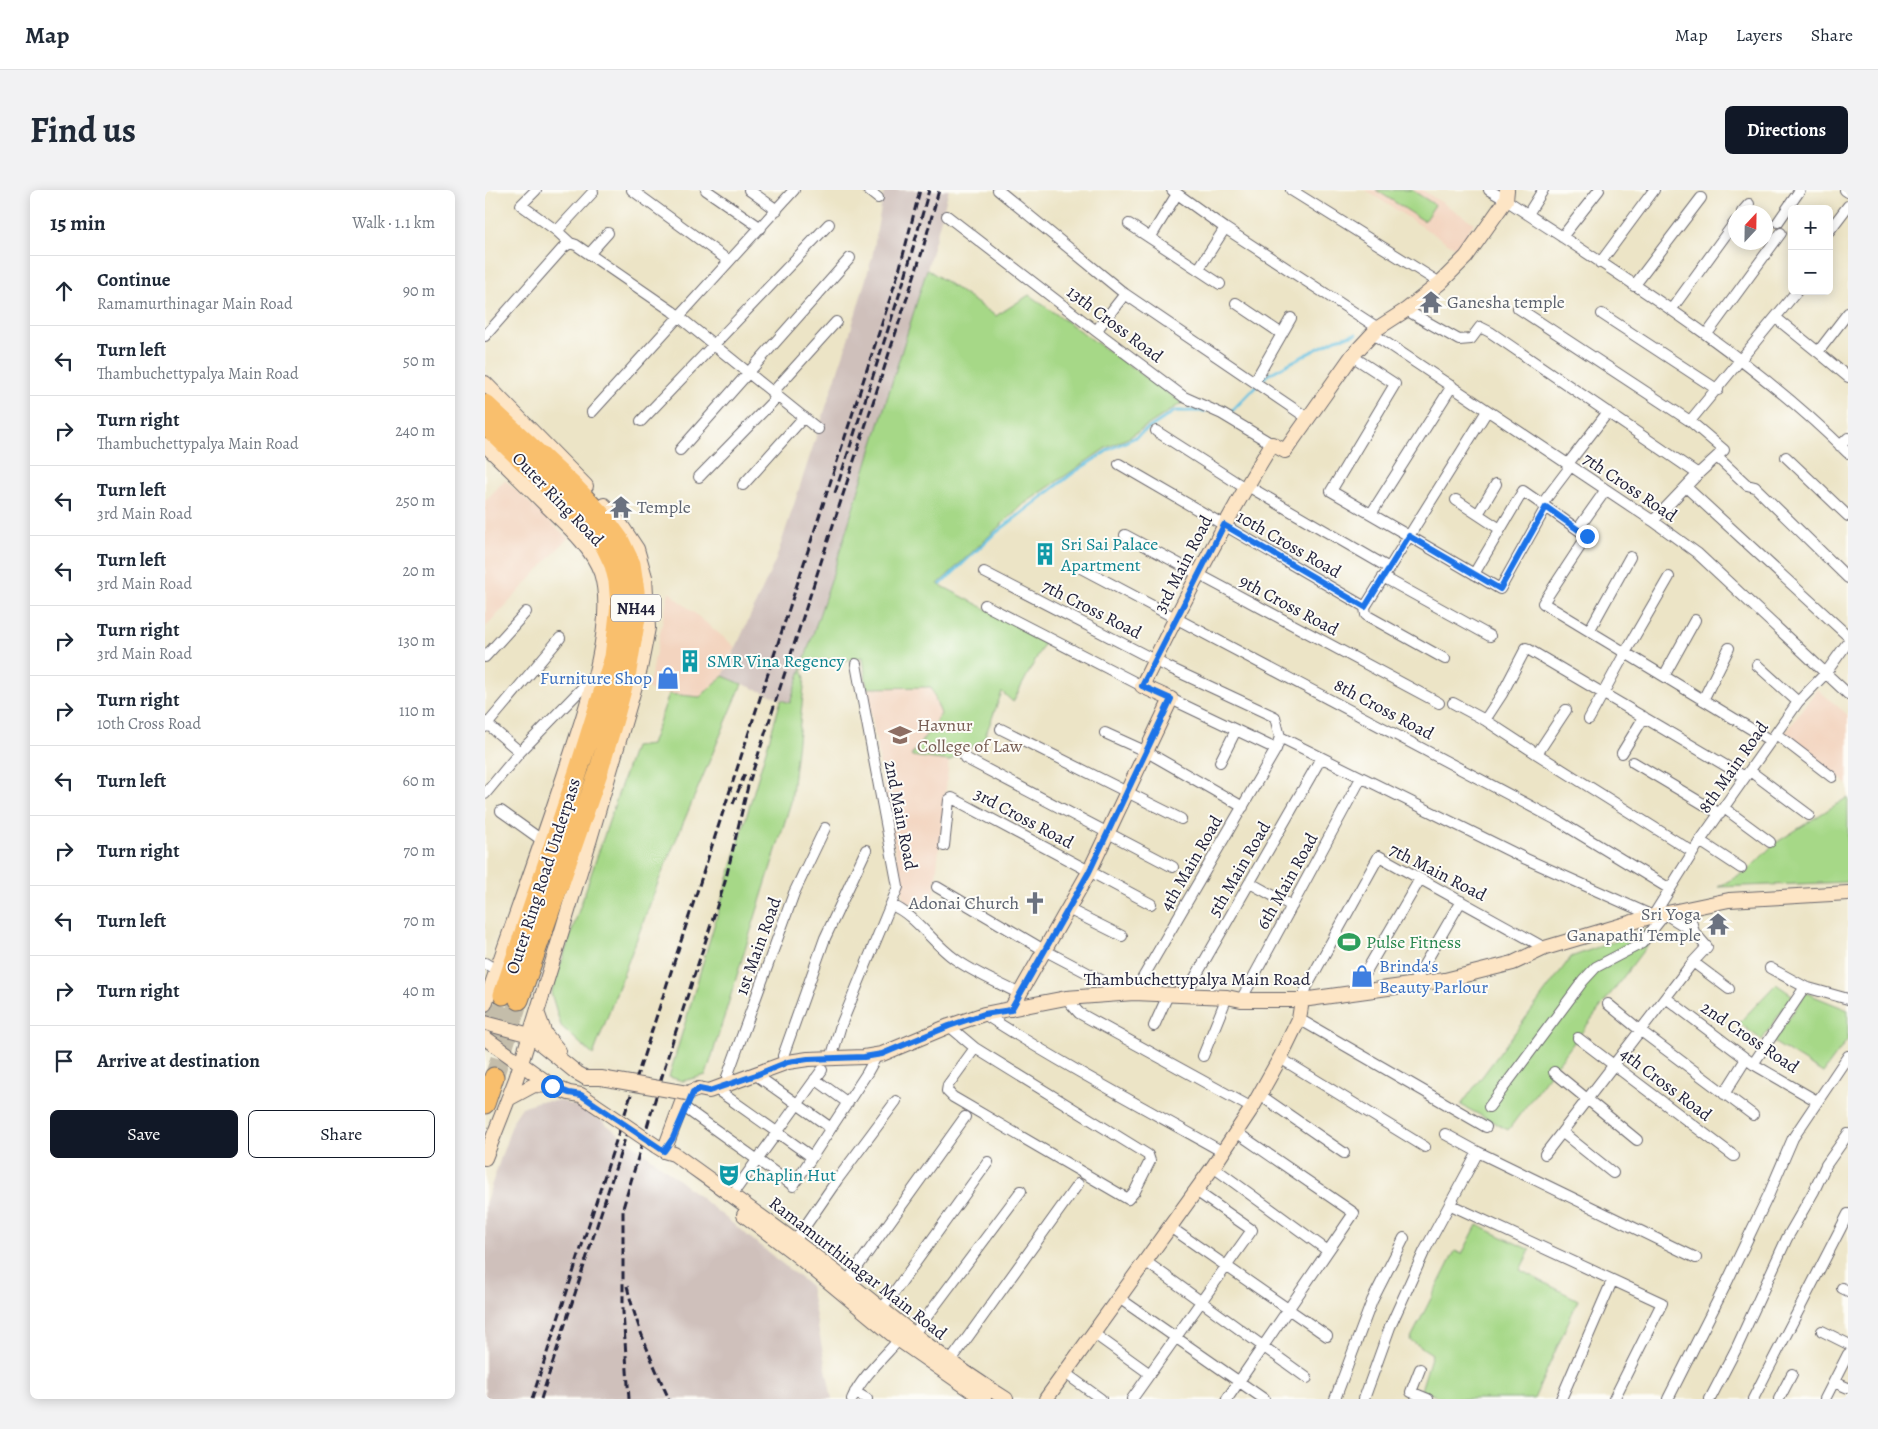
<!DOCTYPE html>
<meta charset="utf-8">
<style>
body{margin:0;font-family:Alegreya,serif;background:#f2f2f3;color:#1f2937}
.controls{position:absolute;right:15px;top:15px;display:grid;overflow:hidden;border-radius:8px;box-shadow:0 2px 12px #0003}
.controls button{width:45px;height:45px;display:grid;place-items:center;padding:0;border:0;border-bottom:1px solid #e0e1e3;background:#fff;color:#1f2937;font:25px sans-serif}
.compass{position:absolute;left:1243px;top:15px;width:45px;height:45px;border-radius:50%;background:#fff;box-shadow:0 2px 12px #0003;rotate:22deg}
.stop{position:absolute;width:15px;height:15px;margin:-11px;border:4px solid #1a73e8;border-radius:50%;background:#fff}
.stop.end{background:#1a73e8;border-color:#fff;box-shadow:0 1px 5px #0008}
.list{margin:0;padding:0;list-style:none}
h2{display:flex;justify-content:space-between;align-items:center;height:65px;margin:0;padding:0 20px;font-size:21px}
h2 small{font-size:16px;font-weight:400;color:#747a83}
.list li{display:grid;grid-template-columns:32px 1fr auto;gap:15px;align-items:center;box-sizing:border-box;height:70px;padding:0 20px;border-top:1px solid #e0e1e3}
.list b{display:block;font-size:19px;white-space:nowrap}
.list p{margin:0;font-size:16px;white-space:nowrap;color:#747a83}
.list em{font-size:16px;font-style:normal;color:#747a83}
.actions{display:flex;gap:10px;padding:15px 20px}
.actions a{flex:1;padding:11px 0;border:1px solid #111827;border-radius:8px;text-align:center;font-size:18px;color:#111827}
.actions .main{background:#111827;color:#fff}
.icon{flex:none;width:28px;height:28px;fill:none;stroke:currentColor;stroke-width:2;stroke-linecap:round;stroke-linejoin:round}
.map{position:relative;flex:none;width:1363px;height:1209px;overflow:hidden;border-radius:8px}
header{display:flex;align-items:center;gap:30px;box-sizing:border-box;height:70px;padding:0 25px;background:#fff;border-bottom:1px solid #e0e1e3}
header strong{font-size:24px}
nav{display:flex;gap:28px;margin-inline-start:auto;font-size:18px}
.intro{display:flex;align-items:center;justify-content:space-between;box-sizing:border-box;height:120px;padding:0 30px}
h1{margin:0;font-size:35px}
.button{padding:12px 22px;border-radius:8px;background:#111827;color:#fff;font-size:18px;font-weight:700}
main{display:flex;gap:30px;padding:0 30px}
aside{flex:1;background:#fff;border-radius:8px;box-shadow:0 2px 12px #0003}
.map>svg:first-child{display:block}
</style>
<header>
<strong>Map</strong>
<nav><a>Map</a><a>Layers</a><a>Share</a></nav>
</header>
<div class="intro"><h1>Find us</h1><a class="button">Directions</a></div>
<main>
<aside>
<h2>15 min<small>Walk · 1.1 km</small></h2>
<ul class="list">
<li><svg class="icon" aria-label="ahead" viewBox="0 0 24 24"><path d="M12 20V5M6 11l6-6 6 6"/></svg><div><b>Continue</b><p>Ramamurthinagar Main Road</p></div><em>90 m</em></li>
<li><svg class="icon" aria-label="left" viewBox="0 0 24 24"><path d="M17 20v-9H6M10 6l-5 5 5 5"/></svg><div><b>Turn left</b><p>Thambuchettypalya Main Road</p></div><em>50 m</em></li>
<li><svg class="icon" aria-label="right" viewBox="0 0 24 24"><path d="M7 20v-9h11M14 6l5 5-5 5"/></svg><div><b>Turn right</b><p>Thambuchettypalya Main Road</p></div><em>240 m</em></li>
<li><svg class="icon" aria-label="left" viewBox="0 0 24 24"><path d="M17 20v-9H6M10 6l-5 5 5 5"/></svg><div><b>Turn left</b><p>3rd Main Road</p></div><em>250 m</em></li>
<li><svg class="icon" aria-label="left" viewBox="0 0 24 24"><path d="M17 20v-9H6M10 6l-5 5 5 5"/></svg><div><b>Turn left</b><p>3rd Main Road</p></div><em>20 m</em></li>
<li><svg class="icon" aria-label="right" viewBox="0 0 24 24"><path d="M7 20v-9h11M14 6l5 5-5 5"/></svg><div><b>Turn right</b><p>3rd Main Road</p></div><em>130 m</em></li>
<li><svg class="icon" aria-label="right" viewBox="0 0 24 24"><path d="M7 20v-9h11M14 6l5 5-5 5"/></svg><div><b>Turn right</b><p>10th Cross Road</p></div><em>110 m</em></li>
<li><svg class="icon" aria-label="left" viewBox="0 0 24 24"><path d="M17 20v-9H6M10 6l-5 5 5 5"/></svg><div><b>Turn left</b></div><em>60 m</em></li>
<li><svg class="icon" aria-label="right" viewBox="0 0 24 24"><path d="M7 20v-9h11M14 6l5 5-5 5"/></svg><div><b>Turn right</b></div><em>70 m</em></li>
<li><svg class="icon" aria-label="left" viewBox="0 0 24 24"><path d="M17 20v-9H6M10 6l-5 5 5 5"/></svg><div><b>Turn left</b></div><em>70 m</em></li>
<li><svg class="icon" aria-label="right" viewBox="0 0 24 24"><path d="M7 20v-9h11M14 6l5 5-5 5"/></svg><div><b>Turn right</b></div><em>40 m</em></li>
<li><svg class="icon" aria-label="arrive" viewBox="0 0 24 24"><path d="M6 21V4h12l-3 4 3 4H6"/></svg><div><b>Arrive at destination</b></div></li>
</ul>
<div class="actions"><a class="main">Save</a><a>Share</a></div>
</aside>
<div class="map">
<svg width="1363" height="1209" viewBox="0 0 1363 1209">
<rect width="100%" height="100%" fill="#fdfcf7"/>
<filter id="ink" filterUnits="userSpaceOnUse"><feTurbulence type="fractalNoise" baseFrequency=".02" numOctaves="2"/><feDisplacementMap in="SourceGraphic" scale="10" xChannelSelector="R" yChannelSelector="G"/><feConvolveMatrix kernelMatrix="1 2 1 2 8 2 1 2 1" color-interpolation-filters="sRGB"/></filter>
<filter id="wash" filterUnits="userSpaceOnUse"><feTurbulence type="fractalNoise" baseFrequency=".0096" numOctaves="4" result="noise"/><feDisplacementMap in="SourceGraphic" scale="20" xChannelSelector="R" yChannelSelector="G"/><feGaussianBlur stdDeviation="1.12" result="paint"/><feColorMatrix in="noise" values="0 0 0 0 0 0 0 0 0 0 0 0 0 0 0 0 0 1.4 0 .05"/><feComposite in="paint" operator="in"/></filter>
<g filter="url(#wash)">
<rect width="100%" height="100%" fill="#ece4c6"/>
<path fill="#f3d4bf" d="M880 0H937L989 33 972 59Z
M20 290 83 348 1 437 0 311Z
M184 402 250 457 238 486 215 507 184 504 163 499Z
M446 497 456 524 427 566 464 571 448 713H419L382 498Z
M1332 499 1363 525V595L1300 543Z"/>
<path fill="#cfc0bb" d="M399 0H464L439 90 346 390 305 513 238 486 291 369 362 153 387 68Z
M54 911H77L105 922 174 974 325 1096 347 1209H0V1014L29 929 37 917Z"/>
<path fill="#a6d887" stroke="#647d61" d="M891 0H927L950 15 939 31Z
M442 79 511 126 544 105 697 213 643 248 621 258 536 316 453 394 561 450 528 512 517 502 499 549 464 571 426 566 456 524 446 497 382 498 378 467 317 479 320 488 306 612 221 885 198 891 184 887 296 510 305 513 346 390Z
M238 486 257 494 174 690 108 865 76 836 66 803 149 557 166 555 184 504 215 507Z
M1363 607V692L1233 697 1263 680 1289 654Z
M1179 733 1023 940 976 915 1086 767Z
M1291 794 1307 805 1277 850 1254 833Z
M1321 803 1363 820V849L1338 883 1288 852Z
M992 1035 1045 1060 1035 1080 1093 1110 1049 1209H959L936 1200 947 1164 925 1150 970 1061 977 1064Z"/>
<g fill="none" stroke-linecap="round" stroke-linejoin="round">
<path stroke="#64c1e2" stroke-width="3" d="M742 226 782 185 851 149 871 144
M456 394 508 345 588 283 625 259 649 248 690 221H720"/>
</g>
</g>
<g filter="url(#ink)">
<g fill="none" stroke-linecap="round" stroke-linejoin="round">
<path stroke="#c4bdaa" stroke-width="19" stroke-dasharray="19 9" stroke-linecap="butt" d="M0 859 18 805
M9 887 34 810"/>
<defs>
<path id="street" d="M51 0 36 15 72 41 85 53
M147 0 244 71
M221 0 276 38
M264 0 292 20
M383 0 393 8
M513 0 640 104 824 229
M687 0 740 38 893 138
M806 0 955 93
M1004 0 1021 10C1139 88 1262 163 1363 263
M1360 0 1363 2
M1257 22 1264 14
M1043 24 1058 0
M462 26 611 141 699 207 737 224 787 254
M1293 32 1315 0
M644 34 735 94
M72 41 108 2
M1344 41 1363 16
M1077 47 1114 0
M665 48 692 4
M105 63 123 43
M1115 73 1169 0
M713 80 740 38
M1149 96 1216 8
M751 113 797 144
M1033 118 1205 231 1239 260 1213 284 1168 331
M921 120 974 150 986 149 995 137 1005 142 1213 284
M1186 120 1250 32
M1117 124 1233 200
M1291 128 1333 162 1363 123
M611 141 640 104
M888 144 1168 331 1212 363 1363 504
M1222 144 1296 43
M0 146 78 58 85 53 91 55 187 121 333 239
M1333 162 1363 187
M867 166 910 194 846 301 924 346 1002 221
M770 191 806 128
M287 203 351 132
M107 222 309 0
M156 231 344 34
M1205 231 1312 101
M671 241 760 298
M1355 256 1363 248
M195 260 365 68
M1232 267 1262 295 1270 297 1363 388
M1301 267 1363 326
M634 274 880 417
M1082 275 1123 222
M214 287 292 207
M258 295 319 227
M761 295 904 378
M1201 297 1363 446
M971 310 1015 339
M1057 314 1085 277
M1061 317 1102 346 1058 413 1286 551
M886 324 967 196
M993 324 1011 294
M1093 339 1120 301
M640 345 954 513
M594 377 1070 629 1185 699
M499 382 685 478 790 527 795 547
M898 387 1005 446
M500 415 657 496
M1104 441 1145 367
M0 467 41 422
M960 469 881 425 880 417 924 346 1015 399 1061 317 1038 301 989 384
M1272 475 1313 512
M1179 486 1210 430
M686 509 791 559
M1218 510 1244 458
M968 513 1000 530 1052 564 1208 662
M1104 529 1140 463 1184 387
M1000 530 1017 504 1041 458 1260 587
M0 532 35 562
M0 537 75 448
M516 539 696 629
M620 543 662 562 758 617
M1291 544 1347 587
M1137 563 1159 527
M1052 564 1081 520
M480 568 688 677
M735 572 751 540
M1148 572 1235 624
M1265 581 1324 625
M0 604 35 562 110 485
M1239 618 1285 652
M16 621 58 651
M1215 651 1256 678
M459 656 464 610 467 608 666 714
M765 693 807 716
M452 697 559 760 616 790 632 804
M406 715C430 724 448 754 470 769 489 783 514 793 535 804
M583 719 637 746
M1203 719 1209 742
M1208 772 1244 799
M0 773 11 780
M1285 778 1320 797
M928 794 976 711
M869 802 935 689
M649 803 791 559 795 547 1041 669 1168 726 1215 651 1313 512 1340 484 1363 452
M700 805 836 568
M581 808 594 823 767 918
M1181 808 1268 874 1332 911
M756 810 876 588
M817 810 822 796 894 666 1060 758
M1123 814 1156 841 1268 925
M499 824C576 874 658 917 738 962
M814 829 1001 937
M464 836 490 858
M669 836 683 805
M1093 848 1249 966
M490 858 663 965 665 971 650 1001 643 1009 468 907 462 901 463 895Z
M348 862 356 835 413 697 371 474
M298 866 340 748 381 660
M718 866 742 807
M795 868 940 957
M1268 874 1320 797 1363 809
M1069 882 1152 950
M271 885 346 938
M242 887 309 703 340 638
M330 889 363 913
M231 899 327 967
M1239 904 1261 869
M775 905 859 963
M1004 917 1098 791 1111 777 1157 753 1180 724 1209 742 1222 757 1208 772 1060 964
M200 918 306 994
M1078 943 1128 983
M960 944 993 962 1211 1068
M728 977 843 1061
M308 996 382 883 392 865
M247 1005 337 880
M966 1015 1177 1113 1129 1209
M685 1037 842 1146
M310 1051 352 990 411 911
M660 1071 822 1188
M358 1097 480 927
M1357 1098 1363 1101
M634 1108 779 1209
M397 1119 503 972
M1337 1141 1363 1154
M608 1143 665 1184
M428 1145 536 1001
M462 1176 593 994
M935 1179 926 1202 943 1209
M580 1183 616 1209
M1349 1192 1363 1198
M370 1202 382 1209
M367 1209C376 1187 402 1164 418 1145
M647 1209 767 1040 711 1001
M742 1209 869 1023 751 942
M850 1209 887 1111 919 1048
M879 1209 905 1137 939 1062 993 962
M1076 1209 1127 1091
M1183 1209 1242 1092 1284 1004 1308 948 1363 866
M1225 1209 1251 1159 1302 1048 1329 1001 1341 975 1363 944
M1268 1209 1363 1024
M1294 1209 1307 1184
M1340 1209 1363 1164"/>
<path id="secondary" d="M0 193 101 296
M0 255C20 274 40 294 59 313 80 334 106 355 116 383 133 438 96 532 79 586 54 662 26 738 0 814
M526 819 604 682 686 509 657 496C697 414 739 332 787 254L800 261 867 166 893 138 921 120 955 93 981 67 1021 10 1022 0
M52 822 60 844 74 861
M0 833 45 845 92 883 101 888
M0 848 67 896 84 903 96 905 109 914
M214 899 224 901 303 872 323 869 379 867 397 864 464 836 499 824 581 808 649 803 742 807 756 810H817L960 790 1028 773 1060 758 1168 726 1244 710 1363 703
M23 909 49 895 67 896
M171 956 179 961 189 964C242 1002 296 1040 348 1080 404 1125 459 1171 521 1209
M179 961 199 907 202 903 211 900
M0 968 31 889 53 819 105 649 155 479 163 438 160 387 152 359 136 335 119 315
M259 1025 309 1063 414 1150 499 1209
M561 1209 728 977 767 918 795 868 814 829 817 810"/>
<path id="highway" d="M0 214 91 299 118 327 134 349 146 374 150 401 151 428 142 481 129 529 113 583 34 810
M0 234 104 336 120 356 129 375 133 391 135 415 129 467 93 582 18 805
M0 914 9 887"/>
</defs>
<use href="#street" stroke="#69666c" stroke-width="12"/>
<use href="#secondary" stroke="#69666c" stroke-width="16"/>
<use href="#highway" stroke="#69666c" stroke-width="21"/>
<use href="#street" stroke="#fff" stroke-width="10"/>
<use href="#secondary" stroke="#fde5c5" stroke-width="14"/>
<use href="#highway" stroke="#f9bf6d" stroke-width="19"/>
<path stroke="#22223b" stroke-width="3" stroke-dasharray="8 4" stroke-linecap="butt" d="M350 303 420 87 444 0
M248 614 261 581
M142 1096C151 1135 167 1172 184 1209
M47 1209 414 81 435 0
M56 1209 145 933
M144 1209 138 1122V1018L186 856 240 692 263 596 437 62 454 0"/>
<defs>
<path id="secondary-bridge" d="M101 888H116L202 903
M109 914 171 956"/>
</defs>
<use href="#secondary-bridge" stroke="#69666c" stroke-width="16" stroke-linecap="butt"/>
<use href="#secondary-bridge" stroke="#fde5c5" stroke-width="14"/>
</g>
</g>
<g fill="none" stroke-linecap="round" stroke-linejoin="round" filter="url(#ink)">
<path stroke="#1a73e8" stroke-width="6" d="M67 896 84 903 96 905 179 961 188 948 208 902 214 899 224 901 271 885 303 872 323 869 379 867 397 864 464 836 499 824 526 820 604 682 686 509 657 496 739 335 880 417 924 346 1015 399 1061 317 1102 346"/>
</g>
<defs>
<symbol id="temple-bare" viewBox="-9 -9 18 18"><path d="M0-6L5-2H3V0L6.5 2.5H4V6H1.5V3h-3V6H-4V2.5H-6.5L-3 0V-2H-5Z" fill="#6b7280" stroke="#fdfcf7" stroke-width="2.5" paint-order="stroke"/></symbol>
<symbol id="building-bare" viewBox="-9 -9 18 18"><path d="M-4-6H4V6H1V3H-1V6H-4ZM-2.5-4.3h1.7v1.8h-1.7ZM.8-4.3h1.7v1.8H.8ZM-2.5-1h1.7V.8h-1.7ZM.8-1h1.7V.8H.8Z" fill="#0f9aa8" stroke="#fdfcf7" stroke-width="2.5" paint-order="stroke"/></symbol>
<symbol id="shop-bare" viewBox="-9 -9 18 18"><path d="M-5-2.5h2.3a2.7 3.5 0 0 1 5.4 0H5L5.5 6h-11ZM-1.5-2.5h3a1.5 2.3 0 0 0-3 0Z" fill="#3f7fe0" stroke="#fdfcf7" stroke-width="2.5" paint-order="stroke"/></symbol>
<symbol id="university-bare" viewBox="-9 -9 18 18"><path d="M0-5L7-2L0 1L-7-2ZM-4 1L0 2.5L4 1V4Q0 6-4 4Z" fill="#8d6e63" stroke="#fdfcf7" stroke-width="2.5" paint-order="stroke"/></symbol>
<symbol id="church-bare" viewBox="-9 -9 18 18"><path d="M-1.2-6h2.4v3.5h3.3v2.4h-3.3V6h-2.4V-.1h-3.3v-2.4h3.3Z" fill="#6b7280" stroke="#fdfcf7" stroke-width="2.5" paint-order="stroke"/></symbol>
<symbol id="stadium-bare" viewBox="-9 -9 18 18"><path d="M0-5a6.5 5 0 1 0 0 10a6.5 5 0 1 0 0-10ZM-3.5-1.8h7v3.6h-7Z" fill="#2e9e5b" stroke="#fdfcf7" stroke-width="2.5" paint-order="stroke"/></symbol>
<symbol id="theatre-bare" viewBox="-9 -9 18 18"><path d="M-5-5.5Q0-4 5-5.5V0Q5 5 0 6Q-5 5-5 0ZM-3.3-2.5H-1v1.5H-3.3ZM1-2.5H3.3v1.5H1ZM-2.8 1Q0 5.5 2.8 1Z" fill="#0f9aa8" stroke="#fdfcf7" stroke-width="2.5" paint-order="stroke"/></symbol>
</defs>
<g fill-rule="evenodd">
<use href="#temple-bare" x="930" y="96" width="32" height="32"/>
<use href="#temple-bare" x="120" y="301" width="32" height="32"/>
<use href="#building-bare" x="544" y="348" width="32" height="32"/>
<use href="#building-bare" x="189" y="455" width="32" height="32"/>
<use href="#shop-bare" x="167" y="472" width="32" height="32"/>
<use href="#university-bare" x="399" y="529" width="32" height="32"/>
<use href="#church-bare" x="534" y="697" width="32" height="32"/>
<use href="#temple-bare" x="1217" y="718" width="32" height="32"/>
<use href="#stadium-bare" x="848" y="736" width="32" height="32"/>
<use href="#shop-bare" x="861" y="770" width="32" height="32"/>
<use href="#theatre-bare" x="228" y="969" width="32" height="32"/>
</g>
<g text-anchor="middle" stroke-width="4" stroke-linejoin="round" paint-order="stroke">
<rect fill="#fdfcf7" stroke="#646373" stroke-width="1" x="126" y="404.5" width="50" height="27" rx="4"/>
<g font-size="16" font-weight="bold" fill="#22223b">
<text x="151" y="424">NH44</text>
</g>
<g font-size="18" fill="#5b616d" stroke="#fdfcf7" text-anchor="start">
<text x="962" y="118">Ganesha temple</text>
<text x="152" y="323">Temple</text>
<text x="534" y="719" text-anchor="end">Adonai Church</text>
<text x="1216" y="730" text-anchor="end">Sri Yoga<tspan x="1216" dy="21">Ganapathi Temple</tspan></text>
</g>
<g font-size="18" fill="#22223b" stroke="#fdfcf7">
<text transform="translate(630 134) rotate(37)" y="6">13th Cross Road</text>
<text transform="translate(1145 297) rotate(34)" y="6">7th Cross Road</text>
<text transform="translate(73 309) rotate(46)" y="6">Outer Ring Road</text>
<text transform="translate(804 354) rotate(30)" y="6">10th Cross Road</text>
<text transform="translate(698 374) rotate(-63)" y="6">3rd Main Road</text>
<text transform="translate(804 415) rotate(28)" y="6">9th Cross Road</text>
<text transform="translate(607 419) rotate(27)" y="6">7th Cross Road</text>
<text transform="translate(899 519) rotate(28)" y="6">8th Cross Road</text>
<text transform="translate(1248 577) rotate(-55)" y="6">8th Main Road</text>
<text transform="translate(416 625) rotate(79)" y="6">2nd Main Road</text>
<text transform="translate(539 628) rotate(28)" y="6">3rd Cross Road</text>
<text transform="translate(706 673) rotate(-60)" y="6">4th Main Road</text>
<text transform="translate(754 679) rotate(-60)" y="6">5th Main Road</text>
<text transform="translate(953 682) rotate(27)" y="6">7th Main Road</text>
<text transform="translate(58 686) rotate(-72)" y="6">Outer Ring Road Underpass</text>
<text transform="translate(802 691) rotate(-61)" y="6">6th Main Road</text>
<text transform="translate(273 756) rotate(-70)" y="6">1st Main Road</text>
<text x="712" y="795">Thambuchettypalya Main Road</text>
<text transform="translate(1265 847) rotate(34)" y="6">2nd Cross Road</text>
<text transform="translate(1181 894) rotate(37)" y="6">4th Cross Road</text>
<text transform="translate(373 1078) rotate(38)" y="6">Ramamurthinagar Main Road</text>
</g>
<g font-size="18" fill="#0d838f" stroke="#fdfcf7" text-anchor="start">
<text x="576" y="360">Sri Sai Palace<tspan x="576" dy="21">Apartment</tspan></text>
<text x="222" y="477">SMR Vina Regency</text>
<text x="260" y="991">Chaplin Hut</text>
</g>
<g font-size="18" fill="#366cbe" stroke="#fdfcf7" text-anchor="end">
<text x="167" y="494">Furniture Shop</text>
<text x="894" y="782" text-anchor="start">Brinda's<tspan x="894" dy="21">Beauty Parlour</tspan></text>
</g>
<g font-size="18" fill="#785e54" stroke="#fdfcf7" text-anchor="start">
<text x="432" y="541">Havnur<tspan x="432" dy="21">College of Law</tspan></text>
</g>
<g font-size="18" fill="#27864d" stroke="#fdfcf7" text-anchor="start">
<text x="881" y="758">Pulse Fitness</text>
</g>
</g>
</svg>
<div class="controls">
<button>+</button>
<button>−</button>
</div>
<svg class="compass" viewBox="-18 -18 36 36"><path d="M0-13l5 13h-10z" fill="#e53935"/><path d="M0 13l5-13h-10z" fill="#747a83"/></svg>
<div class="stop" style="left:67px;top:896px"></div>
<div class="stop end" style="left:1102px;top:346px"></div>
</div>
</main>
